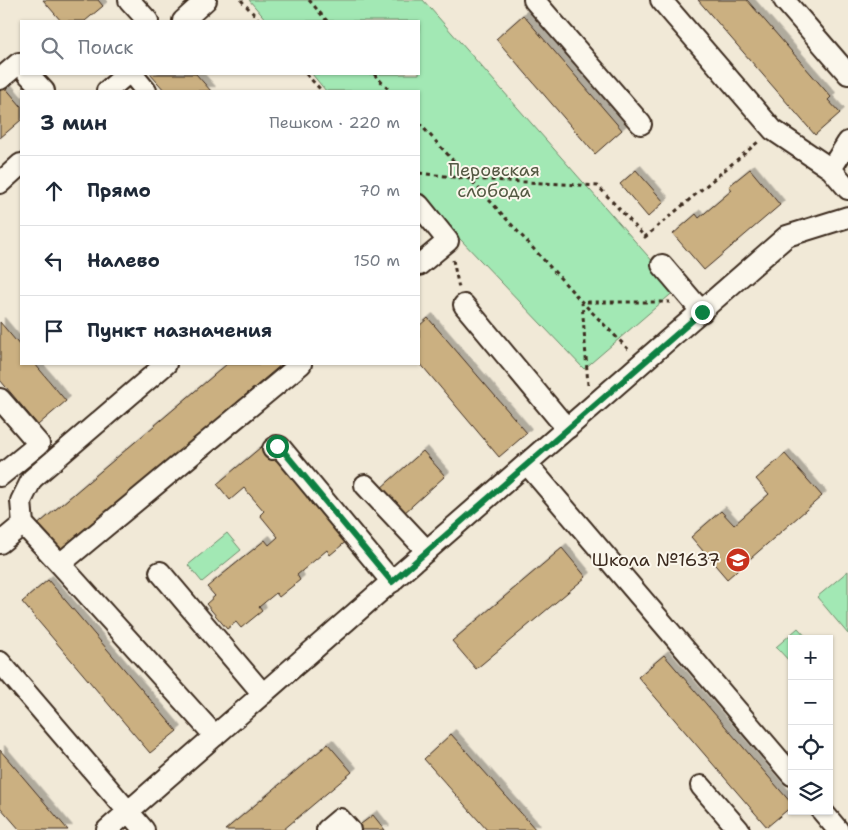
<!DOCTYPE html>
<html lang="ru">
<meta charset="utf-8">
<style>
body{margin:0;font-family:"Shantell Sans",sans-serif;background:#f2f2f3;color:#1f2937}
.controls{position:absolute;right:15px;bottom:15px;display:grid;overflow:hidden;border-radius:0px;box-shadow:0 1px 4px #0004}
.controls button{width:45px;height:45px;display:grid;place-items:center;padding:0;border:0;border-bottom:1px solid #e0e1e3;background:#fff;color:#1f2937;font:25px sans-serif}
.stop{position:absolute;width:15px;height:15px;margin:-11px;border:4px solid #0b8043;border-radius:50%;background:#fff}
.stop.end{background:#0b8043;border-color:#fff;box-shadow:0 1px 5px #0008}
.list{margin:0;padding:0;list-style:none}
h2{display:flex;justify-content:space-between;align-items:center;height:65px;margin:0;padding:0 20px;font-size:21px}
h2 small{font-size:16px;font-weight:400;color:#747a83}
.list li{display:grid;grid-template-columns:32px 1fr auto;gap:15px;align-items:center;box-sizing:border-box;height:70px;padding:0 20px;border-top:1px solid #e0e1e3}
.list b{display:block;font-size:19px;white-space:nowrap}
.list em{font-size:16px;font-style:normal;color:#747a83}
.icon{flex:none;width:28px;height:28px;fill:none;stroke:currentColor;stroke-width:2;stroke-linecap:round;stroke-linejoin:round}
.map{position:relative;flex:none;width:848px;height:830px;overflow:hidden}
.search{position:absolute;background:#fff;box-shadow:0 1px 4px #0004;left:20px;top:20px;width:400px;height:55px;display:flex;align-items:center;gap:12px;box-sizing:border-box;padding:0 18px;border-radius:0px;color:#747a83;font-size:19px}
.panel{position:absolute;background:#fff;box-shadow:0 1px 4px #0004;left:20px;top:90px;width:400px;height:275px;border-radius:0px}
.map>svg:first-child{display:block}
</style>
<div class="map">
<svg width="848" height="830" viewBox="0 0 848 830">
<defs>
<filter id="shadow"><feDropShadow dx="4.5" dy="-4.5" stdDeviation="0" flood-color="#0004"/></filter>
</defs>
<rect width="100%" height="100%" fill="#f1e9d7"/>
<filter id="ink" filterUnits="userSpaceOnUse"><feTurbulence type="fractalNoise" baseFrequency=".02" numOctaves="2"/><feDisplacementMap in="SourceGraphic" scale="10" xChannelSelector="R" yChannelSelector="G"/><feConvolveMatrix kernelMatrix="1 2 1 2 8 2 1 2 1" color-interpolation-filters="sRGB"/></filter>
<g filter="url(#ink)">
<path fill="#a2e8b4" stroke="#6e8969" d="M249 0H423L677 289 584 369 419 196V91H326L312 74H419V21H267Z
M227 533 241 550 202 582 188 565Z
M848 571V634L817 597Z
M798 628 808 639H792V664L776 647Z"/>
<path fill="#cbb081" stroke="#3b2a1e" filter="url(#shadow)" d="M43 0H98L103 6 85 21H61Z
M698 0H747L831 97 828 100 840 113 815 135Z
M523 15 622 130 595 154 496 39Z
M150 74H196L211 91H165Z
M4 86 21 106V120L0 138V90Z
M750 169 780 205 704 270 673 234 696 214 699 218 732 190 729 186Z
M636 170 664 202 648 217 620 184Z
M428 318 527 433 499 457 419 362V326Z
M0 322 21 347V364H35L66 401 38 425 0 380Z
M227 364H282L59 554 35 527Z
M267 442 311 495 307 498 312 505 316 501 348 540 330 555 327 550 297 575 300 580 279 597 276 593 259 607 262 611 241 628 236 622 227 629 206 604 215 596 207 587 265 540 269 545 278 537 260 515 264 511 244 488 230 500 217 484Z
M423 451 445 476 403 514 381 488Z
M785 454 822 496 727 579 691 537 721 511 734 525 769 494 756 479Z
M562 548 586 577 476 669 452 641Z
M48 580 177 731 150 753 22 602Z
M664 655 792 804V806L767 827 638 677Z
M451 734 536 830H487L424 759Z
M328 744 352 772 283 830H225Z
M0 750 68 830H20L0 807Z
M373 815 385 830H360L357 827Z"/>
<g fill="none" stroke-linecap="round" stroke-linejoin="round">
<defs>
<path id="minor" d="M129 0 148 21
M534 0 641 124
M661 0 773 130 831 169
M784 0 848 74
M183 21 206 0
M28 74 44 91
M132 74 146 91
M0 79 19 63 21 66
M107 91 127 74
M848 142 831 169 848 189
M0 183 21 164
M419 205 448 241 419 265
M662 265 702 312
M464 305 558 418 568 428
M0 399 39 444 0 476
M273 449 277 446 280 447 392 582
M527 464 792 775
M365 485 427 551
M23 524 60 564 301 364
M0 543 23 524 21 501 32 479 166 364
M60 564 215 736
M160 572 263 694
M0 662 144 830
M701 786 739 830
M822 811 838 830
M107 830 787 236 848 217
M327 830 340 819 350 830"/>
</defs>
<use href="#minor" stroke="#3b2a1e" stroke-width="24"/>
<path stroke="#3b2a1e" stroke-width="3" stroke-dasharray="4 4" stroke-linecap="butt" d="M241 0 260 21
M309 0 327 21
M306 74 322 91
M374 74 390 91
M419 123 582 302 629 350
M419 173 470 179 598 186 645 237 758 142
M453 260 459 288
M588 385 582 302H670"/>
<use href="#minor" stroke="#fbf7ec" stroke-width="20"/>
</g>
</g>
<g fill="none" stroke-linecap="round" stroke-linejoin="round" filter="url(#ink)">
<path stroke="#0b8043" stroke-width="6" d="M277 446 280 447 392 582 702 312"/>
</g>
<defs>
<symbol id="school-disc" viewBox="-11 -11 22 22"><circle r="9.5" fill="#c8321e" stroke="#fbf7ec"/><path d="M0-5L7-2L0 1L-7-2ZM-4 1L0 2.5L4 1V4Q0 6-4 4Z" fill="#fff"/></symbol>
</defs>
<g fill-rule="evenodd">
<use href="#school-disc" x="724" y="546" width="28" height="28"/>
</g>
<g text-anchor="middle" stroke-width="4" stroke-linejoin="round" paint-order="stroke">
<g font-size="18" fill="#555a44" stroke="#fbf7ec">
<text x="494" y="176">Перовская<tspan x="494" dy="21">слобода</tspan></text>
</g>
<g font-size="18" fill="#3b2a1e" stroke="#fbf7ec" text-anchor="end">
<text x="720" y="566">Школа №1637</text>
</g>
</g>
</svg>
<div class="controls">
<button>+</button>
<button>−</button>
<button><svg class="icon" aria-label="locate" viewBox="0 0 24 24"><circle cx="12" cy="12" r="6"/><path d="M12 2v4M12 18v4M2 12h4M18 12h4"/></svg></button>
<button><svg class="icon" aria-label="layers" viewBox="0 0 24 24"><path d="M12 4l9 5-9 5-9-5zM3 14l9 5 9-5"/></svg></button>
</div>
<div class="stop" style="left:277px;top:446px"></div>
<div class="stop end" style="left:702px;top:312px"></div>
<div class="search"><svg class="icon" aria-label="search" viewBox="0 0 24 24"><circle cx="10" cy="10" r="6"/><path d="M15 15l6 6"/></svg>Поиск</div>
<section class="panel">
<h2>3 мин<small>Пешком · 220 m</small></h2>
<ul class="list">
<li><svg class="icon" aria-label="ahead" viewBox="0 0 24 24"><path d="M12 20V5M6 11l6-6 6 6"/></svg><div><b>Прямо</b></div><em>70 m</em></li>
<li><svg class="icon" aria-label="left" viewBox="0 0 24 24"><path d="M17 20v-9H6M10 6l-5 5 5 5"/></svg><div><b>Налево</b></div><em>150 m</em></li>
<li><svg class="icon" aria-label="arrive" viewBox="0 0 24 24"><path d="M6 21V4h12l-3 4 3 4H6"/></svg><div><b>Пункт назначения</b></div></li>
</ul>
</section>
</div>
